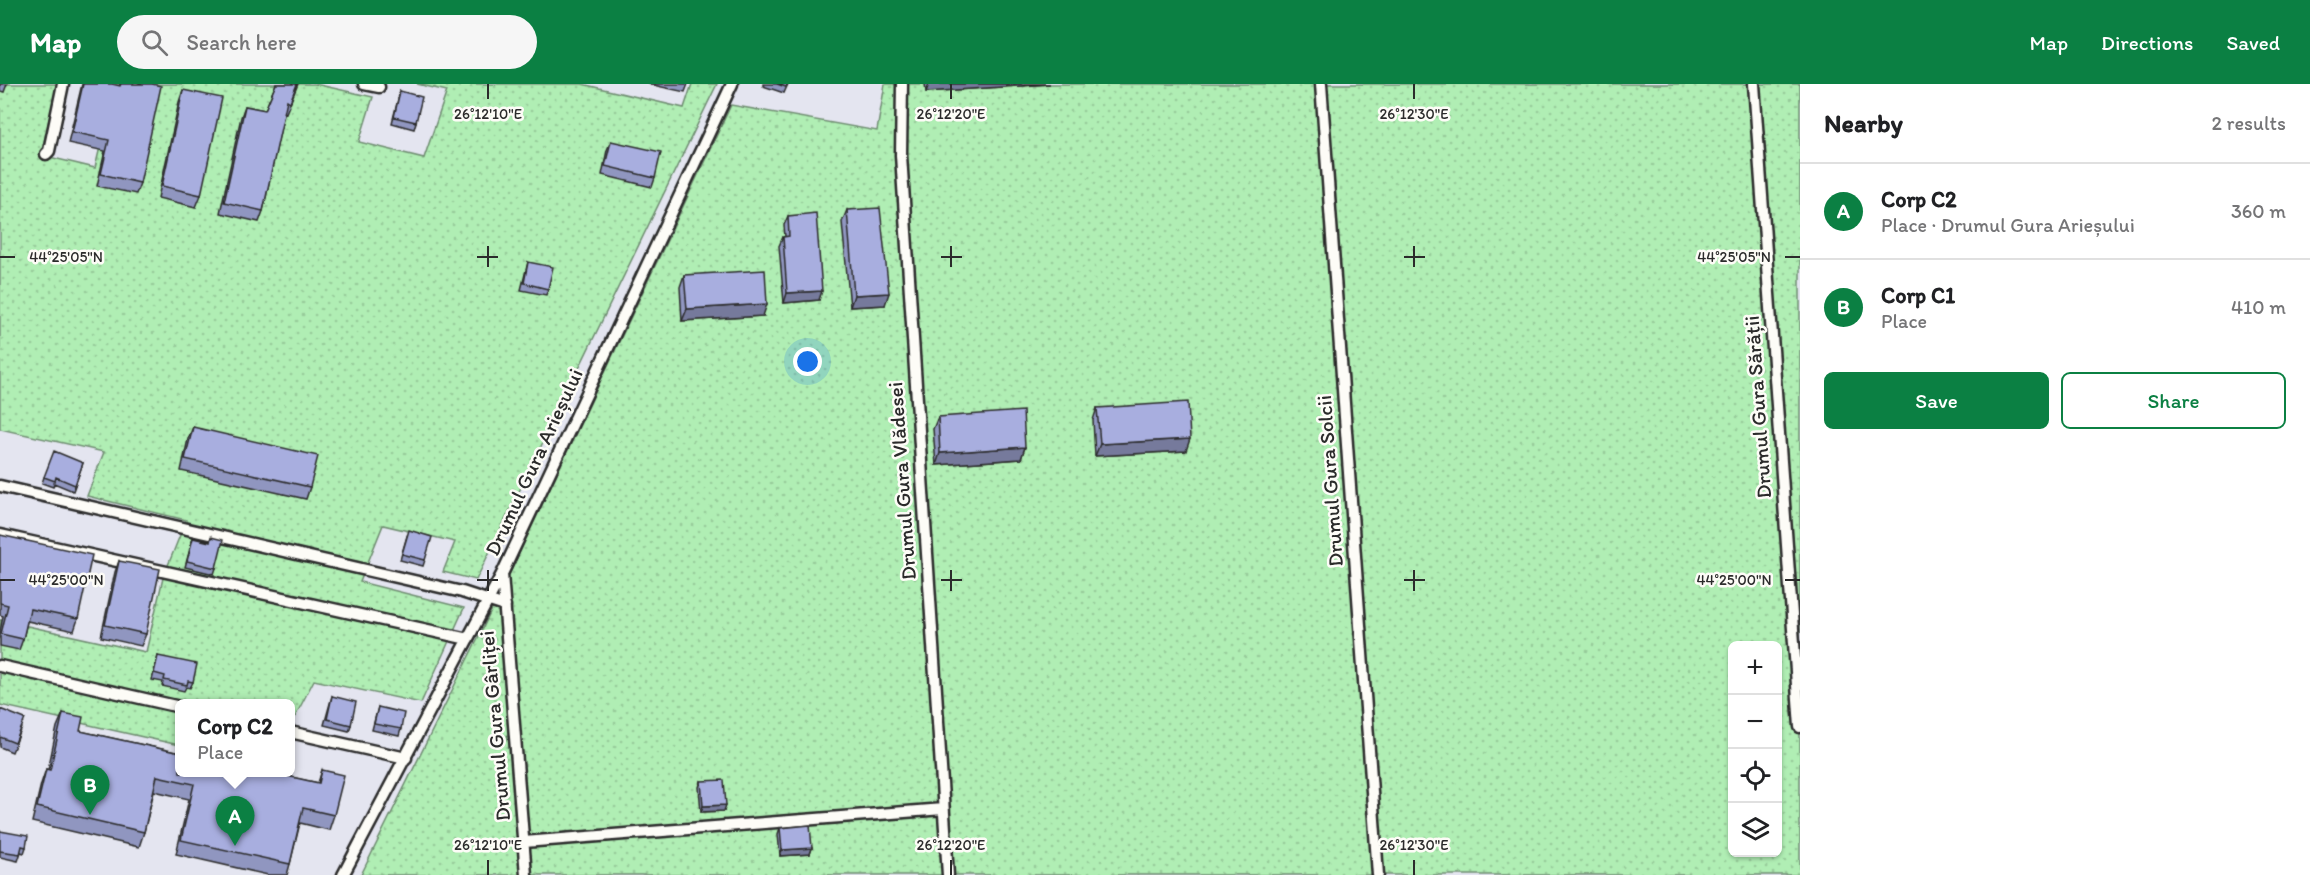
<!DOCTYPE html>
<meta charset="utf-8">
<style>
body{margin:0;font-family:Itim,sans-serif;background:#f6f6f6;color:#202124}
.controls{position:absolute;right:18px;bottom:18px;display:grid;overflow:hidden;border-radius:9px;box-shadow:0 2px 4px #0004}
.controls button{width:54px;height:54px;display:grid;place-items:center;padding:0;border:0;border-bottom:2px solid #e0e0e0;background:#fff;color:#202124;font:30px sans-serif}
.you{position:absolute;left:808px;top:278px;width:21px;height:21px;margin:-15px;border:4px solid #fff;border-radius:50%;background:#1a73e8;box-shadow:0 0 0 9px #1a73e833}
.badge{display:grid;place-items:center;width:39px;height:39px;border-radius:50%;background:#0b8043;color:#fff;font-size:20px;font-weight:700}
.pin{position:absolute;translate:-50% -50px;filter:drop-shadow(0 2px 3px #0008)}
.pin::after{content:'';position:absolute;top:32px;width:21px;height:18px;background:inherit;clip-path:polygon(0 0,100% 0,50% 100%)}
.popup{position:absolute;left:175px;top:615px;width:120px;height:78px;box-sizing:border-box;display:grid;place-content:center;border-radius:9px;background:#fff;filter:drop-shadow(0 2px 4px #0005);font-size:20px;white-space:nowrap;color:#757577}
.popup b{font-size:22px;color:#202124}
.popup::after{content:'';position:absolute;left:50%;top:100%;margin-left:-12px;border:12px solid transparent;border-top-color:#fff}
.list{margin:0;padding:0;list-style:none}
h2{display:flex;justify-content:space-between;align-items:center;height:78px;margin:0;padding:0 24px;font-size:26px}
h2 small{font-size:20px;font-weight:400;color:#757577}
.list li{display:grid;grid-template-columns:39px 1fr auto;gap:18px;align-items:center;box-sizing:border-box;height:96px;padding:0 24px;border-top:2px solid #e0e0e0}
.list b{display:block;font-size:22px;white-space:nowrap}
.list p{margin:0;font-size:20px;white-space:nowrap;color:#757577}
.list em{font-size:20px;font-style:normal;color:#757577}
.actions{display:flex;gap:12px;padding:18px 24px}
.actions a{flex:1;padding:14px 0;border:2px solid #0b8043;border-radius:9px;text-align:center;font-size:21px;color:#0b8043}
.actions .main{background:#0b8043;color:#fff}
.icon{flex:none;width:33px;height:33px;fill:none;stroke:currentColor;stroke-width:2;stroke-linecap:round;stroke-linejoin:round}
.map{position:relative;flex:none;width:1800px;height:791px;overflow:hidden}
header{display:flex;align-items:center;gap:36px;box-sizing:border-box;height:84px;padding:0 30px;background:#0b8043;color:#fff}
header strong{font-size:28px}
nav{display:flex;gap:33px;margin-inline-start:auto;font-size:21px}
.search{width:420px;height:54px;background:#f6f6f6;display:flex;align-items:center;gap:15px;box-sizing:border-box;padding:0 21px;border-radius:33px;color:#757577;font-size:22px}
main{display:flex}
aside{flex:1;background:#fff}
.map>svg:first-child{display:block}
</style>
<header>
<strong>Map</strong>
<div class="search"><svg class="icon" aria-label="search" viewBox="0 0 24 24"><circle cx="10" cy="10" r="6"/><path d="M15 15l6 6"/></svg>Search here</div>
<nav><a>Map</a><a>Directions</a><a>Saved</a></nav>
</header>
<main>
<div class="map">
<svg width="1800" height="791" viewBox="0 0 1800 791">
<defs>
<pattern id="grass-dots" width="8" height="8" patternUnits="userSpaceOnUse" patternTransform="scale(1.5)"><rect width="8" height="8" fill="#b0eeb4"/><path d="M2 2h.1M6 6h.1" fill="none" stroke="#98cc9b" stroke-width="1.8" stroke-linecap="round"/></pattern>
</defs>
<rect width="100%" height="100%" fill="#e4e5f0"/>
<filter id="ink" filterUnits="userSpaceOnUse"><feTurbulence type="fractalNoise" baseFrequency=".0167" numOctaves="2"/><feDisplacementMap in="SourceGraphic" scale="12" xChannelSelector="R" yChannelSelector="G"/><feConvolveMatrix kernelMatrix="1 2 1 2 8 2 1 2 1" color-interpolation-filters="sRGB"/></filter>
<g filter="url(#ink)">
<path fill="url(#grass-dots)" stroke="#6e8c70" stroke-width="1.5" fill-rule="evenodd" d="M0 0H57L41 71 95 84 115 0H315L373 13 359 58 424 74 447 7 417 0H582L684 24 692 0H717L476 496 443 488 455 458 383 441 360 498 464 524 421 619 314 596 295 633 291 632 290 620H180L179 661 0 621V536L146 568 163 494 186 436 87 412 104 368 0 345Z
M885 0H1800V791H361L507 495 731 21 877 47ZM1732 562H1778V768H1732Z"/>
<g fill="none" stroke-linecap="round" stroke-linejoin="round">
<defs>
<path id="minor" d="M364 0 379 3
M902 0 901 71 948 791
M1321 0 1378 791
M1754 0 1800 643
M46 70 49 67 63 0
M0 402 462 508 505 522
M0 451 468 555
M502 490 526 791
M0 582 180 623
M290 648 406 674
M524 758 943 725
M343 791 502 490 732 0"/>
</defs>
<use href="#minor" stroke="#2b2b2b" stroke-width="15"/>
<use href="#minor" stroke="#fdfcf7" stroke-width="10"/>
</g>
<path fill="#9096c0" stroke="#2b2b2b" stroke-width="1.5" d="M0 0H7L4 8 0 7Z
M82 0H112L119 2 120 0H152L140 99 136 110 97 102 105 67 68 59Z
M276 0H298L286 29 284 28 263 127 259 138 220 129 241 33 245 22 265 26Z
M648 0H688L685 8Z
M763 0H788L784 9 763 2Z
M925 0H1050L926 8Z
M183 6 201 111 196 123 158 114 179 18Z
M400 7 416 38 414 45 392 39Z
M611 57 655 94 652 103 602 91 607 66Z
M847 126 885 221 850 223 842 138Z
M788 132 819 216 784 219 779 162 783 153H785L784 141Z
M528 178 548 205 546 211 521 206Z
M684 191 763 232 682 237 680 203Z
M1097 324 1186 367 1095 372 1093 336Z
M938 333 1025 363 1021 375 936 381 933 345Z
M193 343 310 403 306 415 181 387 188 355Z
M83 379 73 407 54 399 53 403 42 399 44 393Z
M0 451 78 535 74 547 27 537 23 555 19 566 0 562V547L3 532 0 531Z
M407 452 425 476 423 482 400 476Z
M211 453 216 484 214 490 185 483 193 454 209 458Z
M119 477 146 550 141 562 101 553 115 488Z
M158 572 193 598 190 604 186 603 184 607 162 602 163 598 152 596Z
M332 612 351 641 349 647 324 641Z
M378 623 401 645 399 652 372 646Z
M0 625 22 644 12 668 0 663Z
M63 629 80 647 318 699 322 686 334 731 329 746 300 739 290 780 287 791H268L176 770 189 715 154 707 144 748 139 763 32 738 41 700 46 685 48 686 57 643Z
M701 697 724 727 701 728 699 703Z
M780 744 812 764 810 770 780 772 778 750Z
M0 747 26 763 24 769 21 768 18 777 0 773Z"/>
<path fill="#767a9c" stroke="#2b2b2b" stroke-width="1.5" d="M929 0H1050L926 8Z
M822 207 819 216 784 219 787 209Z
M889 209 885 221 850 223 854 211Z
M767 220 763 232 682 237 687 225Z
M1190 355 1186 367 1095 372 1100 360Z
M1025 363 1021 375 936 381 940 369Z
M726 721 724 727 701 728 703 722Z
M812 764 810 770 780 772 782 766Z"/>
<path fill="#a8aedf" stroke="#2b2b2b" stroke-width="1.5" d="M83 0H112L120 2 121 0H152L161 2 140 99 101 90 109 56 72 48Z
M276 0H297L290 18 287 16 263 127 224 118 245 22 265 26Z
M777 0H788L786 3Z
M183 6 222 14 201 111 162 102Z
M400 7 422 13 416 38 394 33Z
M611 57 661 68 655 94 605 82Z
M880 124 889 209 854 211 847 126Z
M816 129 822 207 787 209 783 153 789 152 788 132Z
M528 178 553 183 548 205 524 199Z
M765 186 767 220 687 225 684 191Z
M1188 318 1190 355 1100 360 1097 324Z
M1023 327 1025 363 940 369 938 333Z
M193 343 318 372 310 403 185 375Z
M54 367 83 379 75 401 56 393 55 397 44 393Z
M409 446 432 453 425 476 402 470Z
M0 451 92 471 78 535 30 525 23 555 1 550 8 521 0 519Z
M211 453 223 456 216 484 187 477 193 454 210 458Z
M119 477 160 485 146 550 105 541Z
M158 572 197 580 193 598 188 597 187 601 164 596 165 592 154 589Z
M332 612 356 618 351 641 327 635Z
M378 623 404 629 401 645 374 640Z
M0 625 25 635 15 659 0 653Z
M63 629 83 633 80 647 180 669V688H269L319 699 322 686 344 691 334 731 303 724 290 780 181 756 194 700 157 692 144 748 37 723 46 685 50 686Z
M724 696 726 721 703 722 701 697Z
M810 741 812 764 782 766 780 744Z
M0 747 28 752 26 763 22 762 20 770 0 767Z"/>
</g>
<path fill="none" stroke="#2b2b2b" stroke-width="2" d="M488 0V15M951 0V15M1414 0V15M488 162V183M951 162V183M1414 162V183M0 173H15M477 173H498M941 173H962M1404 173H1425M1785 173H1800M488 486V507M951 486V507M1414 486V507M0 496H15M477 496H498M941 496H962M1404 496H1425M1785 496H1800M488 776V791M951 776V791M1414 776V791"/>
<g text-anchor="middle" stroke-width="5" stroke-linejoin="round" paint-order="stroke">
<g font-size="21" fill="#2b2b2b" stroke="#fdfcf7">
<text transform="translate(1758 323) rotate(-94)" y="7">Drumul Gura Sărății</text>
<text transform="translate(534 378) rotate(-65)" y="7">Drumul Gura Arieșului</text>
<text transform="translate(902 397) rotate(-94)" y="7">Drumul Gura Vlădesei</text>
<text transform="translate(1330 397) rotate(-94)" y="7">Drumul Gura Solcii</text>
<text transform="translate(495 642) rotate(-95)" y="7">Drumul Gura Gârliței</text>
</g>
</g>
<g font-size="15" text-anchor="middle" fill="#2b2b2b" stroke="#fdfcf7" stroke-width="5" stroke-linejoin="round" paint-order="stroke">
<text x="488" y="35">26°12'10"E</text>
<text x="951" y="35">26°12'20"E</text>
<text x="1414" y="35">26°12'30"E</text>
<text x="66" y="178">44°25'05"N</text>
<text x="1734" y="178">44°25'05"N</text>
<text x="66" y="501">44°25'00"N</text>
<text x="1734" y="501">44°25'00"N</text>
<text x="488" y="766">26°12'10"E</text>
<text x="951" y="766">26°12'20"E</text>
<text x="1414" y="766">26°12'30"E</text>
</g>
</svg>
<div class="controls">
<button>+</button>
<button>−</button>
<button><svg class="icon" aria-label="locate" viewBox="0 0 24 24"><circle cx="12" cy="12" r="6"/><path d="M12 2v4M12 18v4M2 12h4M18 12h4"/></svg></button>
<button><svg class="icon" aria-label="layers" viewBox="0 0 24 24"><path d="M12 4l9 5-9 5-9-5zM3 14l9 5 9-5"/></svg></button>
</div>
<div class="you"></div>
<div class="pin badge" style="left:235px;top:762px">A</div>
<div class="popup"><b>Corp C2</b>Place</div>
<div class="pin badge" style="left:90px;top:731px">B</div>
</div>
<aside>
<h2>Nearby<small>2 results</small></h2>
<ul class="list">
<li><span class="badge">A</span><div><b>Corp C2</b><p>Place · Drumul Gura Arieșului</p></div><em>360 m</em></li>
<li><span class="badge">B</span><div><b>Corp C1</b><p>Place</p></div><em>410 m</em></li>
</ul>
<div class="actions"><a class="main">Save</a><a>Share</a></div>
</aside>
</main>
